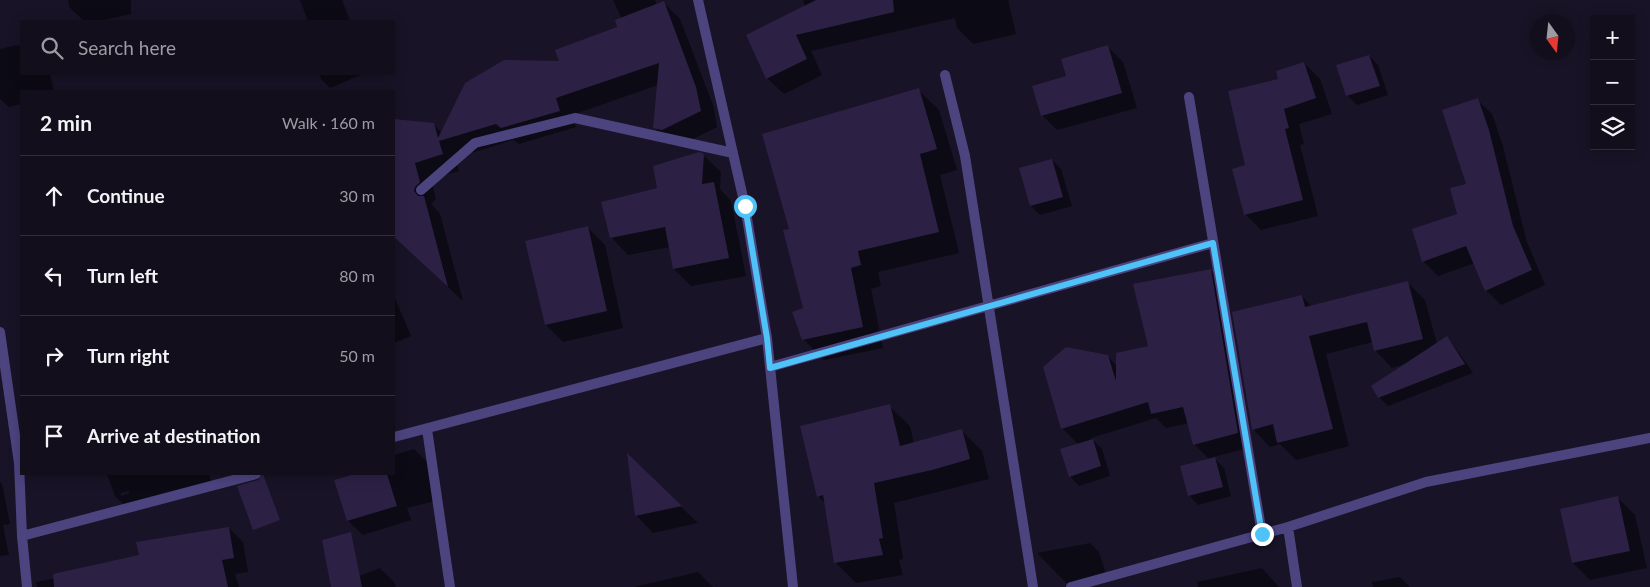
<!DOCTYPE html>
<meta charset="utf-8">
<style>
body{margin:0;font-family:Lato,sans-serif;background:#1f1c29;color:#f1f3f6}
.controls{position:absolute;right:15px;top:15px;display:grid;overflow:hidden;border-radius:0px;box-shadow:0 2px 12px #0003}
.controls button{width:45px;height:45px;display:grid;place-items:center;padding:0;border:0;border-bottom:1px solid #312e3b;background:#120e1c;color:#f1f3f6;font:25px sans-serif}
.compass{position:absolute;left:1530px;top:15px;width:45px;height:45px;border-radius:50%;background:#120e1c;box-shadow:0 2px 12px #0003;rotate:165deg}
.stop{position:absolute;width:15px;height:15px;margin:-11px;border:4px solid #4fc3f7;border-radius:50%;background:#fff}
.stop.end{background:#4fc3f7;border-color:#fff;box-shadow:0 1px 5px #0008}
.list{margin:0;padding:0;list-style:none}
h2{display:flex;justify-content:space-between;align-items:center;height:65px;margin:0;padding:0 20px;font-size:21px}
h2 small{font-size:16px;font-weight:400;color:#9c9ca3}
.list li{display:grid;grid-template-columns:32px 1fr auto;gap:15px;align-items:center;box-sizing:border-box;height:80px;padding:0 20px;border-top:1px solid #312e3b}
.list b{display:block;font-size:19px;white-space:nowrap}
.list em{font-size:16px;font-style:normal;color:#9c9ca3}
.icon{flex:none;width:28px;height:28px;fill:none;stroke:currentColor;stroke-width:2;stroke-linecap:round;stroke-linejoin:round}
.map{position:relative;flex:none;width:1650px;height:587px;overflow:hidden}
.search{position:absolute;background:#120e1c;box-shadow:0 2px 12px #0003;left:20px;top:20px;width:375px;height:55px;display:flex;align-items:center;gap:12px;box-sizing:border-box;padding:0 18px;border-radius:0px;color:#9c9ca3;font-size:19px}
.panel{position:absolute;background:#120e1c;box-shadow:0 2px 12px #0003;left:20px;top:90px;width:375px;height:385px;border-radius:0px}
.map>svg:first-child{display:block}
</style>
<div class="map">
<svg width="1650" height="587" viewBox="0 0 1650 587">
<rect width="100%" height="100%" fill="#181326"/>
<path fill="#0007" fill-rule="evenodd" d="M68 0H131V14L99 21H84L69 7Z
M300 0H342L350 21H308Z
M613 0H655L657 5 664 3 680 19 713 105 717 127 679 146 671 145 655 128 658 85 572 115 576 127 519 144 513 140 455 158 459 171 431 179 436 199 431 204 440 214 463 301 394 237V120L433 124 442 133 619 28 622 19Z
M803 0H1008L1016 34 973 44 957 28 955 18 811 51 822 75 784 94 767 78 805 7Z
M17 45 21 47V74H50L54 91H21V104L9 107 0 99V49Z
M1108 47 1123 62 1137 108 1057 130 1042 115 1067 77Z
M1369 56 1378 65 1388 95 1357 105 1347 95Z
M1304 63 1320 79 1332 114 1299 124 1304 144 1300 145 1318 216 1261 230 1245 214 1246 166 1280 79Z
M319 74H363L330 88 321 79Z
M918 90 939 110 957 170 940 175 959 253 878 272 881 286 871 289 883 348 824 360 804 340V309L791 229Z
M1477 100 1492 114 1503 146 1527 242 1545 285 1501 305 1486 290 1475 263 1438 276 1423 261 1459 215 1468 185Z
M703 155 721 172 720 189 731 201 746 276 691 286 674 269 670 247 628 255 611 237 659 188Z
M1052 160 1061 169 1072 206 1040 215 1031 206 1021 169Z
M587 227 605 245 623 328 563 342 546 325Z
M1210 270 1225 285 1252 447 1213 457 1224 468 1231 496 1198 505 1189 495 1210 460 1194 444 1189 423 1166 428 1156 418 1091 438 1102 449 1110 476 1079 486 1070 476 1078 444 1062 428 1107 356 1117 366 1149 347Z
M1408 283 1425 300 1437 344 1446 338 1455 347 1473 373 1388 406 1379 397 1406 364 1392 368 1375 350 1373 342 1326 354 1349 446 1296 460 1280 444 1270 447 1253 429 1302 296 1312 307Z
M394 296 411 336 394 343Z
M889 406 910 426 914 444 962 431 982 451 989 479 894 503 903 559 899 560 903 575 856 583 835 562 826 504 818 496Z
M414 449 429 464 439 500 407 508 411 520 363 535 348 521 336 481 359 474H394V455Z
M629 456 681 507 698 523 653 533 636 515Z
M107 474H209L213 487 129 510 115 496ZM129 491V493L121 496V493Z
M0 482 2 484 10 524 3 525 9 555 0 556Z
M1618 498 1635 515 1647 568 1590 580 1573 563 1561 510Z
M229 528 243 542 248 572 235 574 239 587H37L36 582 96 570Z
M1090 543 1099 552 1108 581 1070 587 1037 553Z
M380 568 394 582 396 587H331Z
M1262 568 1279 587H1198L1197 582Z
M698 572 713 587H634Z
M1400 577 1410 587H1373L1372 582Z"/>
<path fill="#2c2144" d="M816 0H893L894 12 796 35 807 59 766 79 746 35Z
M664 1 696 87 701 111 662 130 653 128 659 63 556 98 560 111 501 128 496 124 439 141 443 154 415 163 420 182 415 187 414 191 418 196H424L448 287 394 237V119L434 123 438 138 465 83 504 60 559 61 555 50 617 27 615 20Z
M1108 45 1122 93 1041 116 1032 86 1066 76 1061 59Z
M1369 55 1380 86 1346 96 1336 65Z
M1304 62 1316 98 1284 109 1289 128 1285 129 1303 200 1244 215 1232 169 1245 165 1228 91 1278 79 1276 71Z
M919 88 937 149 920 154 939 232 858 251 861 265 851 268 863 327 802 340 792 312 803 308 783 230 789 229 762 134Z
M1478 98 1489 130 1513 226 1532 270 1485 291 1466 246 1422 262 1412 229 1457 214 1450 188 1466 184 1442 110Z
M699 152 704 154 702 184 714 182 729 258 673 269 665 227 610 238 601 202 657 188 653 166Z
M1052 159 1063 197 1030 206 1019 168Z
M588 226 607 311 545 325 525 241Z
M1211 269 1238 433 1193 445 1183 407 1151 414 1148 402 1061 429 1043 367 1066 347 1108 355 1116 381V353L1148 346 1133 284Z
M1408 281 1423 339 1374 351 1367 322 1309 336 1333 429 1277 443 1273 424 1252 430 1232 312 1302 295 1305 307Z
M1447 336 1465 364 1378 398 1371 386Z
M890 404 900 446 962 429 970 459 932 470 874 483 883 538 879 539 883 555 834 563 823 495 817 497 800 426Z
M1093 439 1101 466 1069 477 1060 449Z
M627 453 682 506 635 516Z
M1215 457 1223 487 1188 496 1180 466Z
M263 474 280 520 253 530 237 486 258 480Z
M355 474H387L397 506 347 521 334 480Z
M1618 496 1630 551 1572 563 1560 509Z
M229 527 234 558 222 560 228 587H54L53 574 139 555 136 542Z
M351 532 362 587H331L322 540Z"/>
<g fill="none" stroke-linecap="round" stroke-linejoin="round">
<path stroke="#4c447f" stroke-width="10" d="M698 0 745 206 767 338 793 587
M945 75 965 156 1033 587
M1189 97 1262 534
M421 190 475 143 575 118 733 153
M0 332 19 463 22 536 27 587
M770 367 1213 243
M427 429 450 587
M394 437 767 338
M1288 527 1297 587
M22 536 256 474
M1071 587 1288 527 1426 482 1650 438"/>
</g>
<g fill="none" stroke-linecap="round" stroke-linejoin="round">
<path stroke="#4fc3f7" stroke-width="6" d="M745 206 767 338 770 368 1213 243 1262 534"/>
</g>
</svg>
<div class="controls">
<button>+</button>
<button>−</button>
<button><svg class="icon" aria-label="layers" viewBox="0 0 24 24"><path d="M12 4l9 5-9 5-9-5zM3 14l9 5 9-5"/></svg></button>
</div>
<svg class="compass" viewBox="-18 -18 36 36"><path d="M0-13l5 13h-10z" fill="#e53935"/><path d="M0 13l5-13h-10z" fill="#9c9ca3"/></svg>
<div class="stop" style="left:745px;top:206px"></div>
<div class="stop end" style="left:1262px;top:534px"></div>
<div class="search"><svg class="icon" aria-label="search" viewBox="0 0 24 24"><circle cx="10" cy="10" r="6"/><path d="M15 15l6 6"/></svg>Search here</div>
<section class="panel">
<h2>2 min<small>Walk · 160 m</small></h2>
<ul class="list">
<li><svg class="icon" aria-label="ahead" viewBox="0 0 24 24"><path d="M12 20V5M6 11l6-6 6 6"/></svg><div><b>Continue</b></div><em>30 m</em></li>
<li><svg class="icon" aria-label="left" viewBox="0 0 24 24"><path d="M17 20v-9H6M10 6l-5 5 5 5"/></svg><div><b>Turn left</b></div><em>80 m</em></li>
<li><svg class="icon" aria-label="right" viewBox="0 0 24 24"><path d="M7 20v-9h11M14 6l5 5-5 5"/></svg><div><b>Turn right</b></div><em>50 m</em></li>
<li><svg class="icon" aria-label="arrive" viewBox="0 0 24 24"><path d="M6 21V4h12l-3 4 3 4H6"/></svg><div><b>Arrive at destination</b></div></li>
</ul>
</section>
</div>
